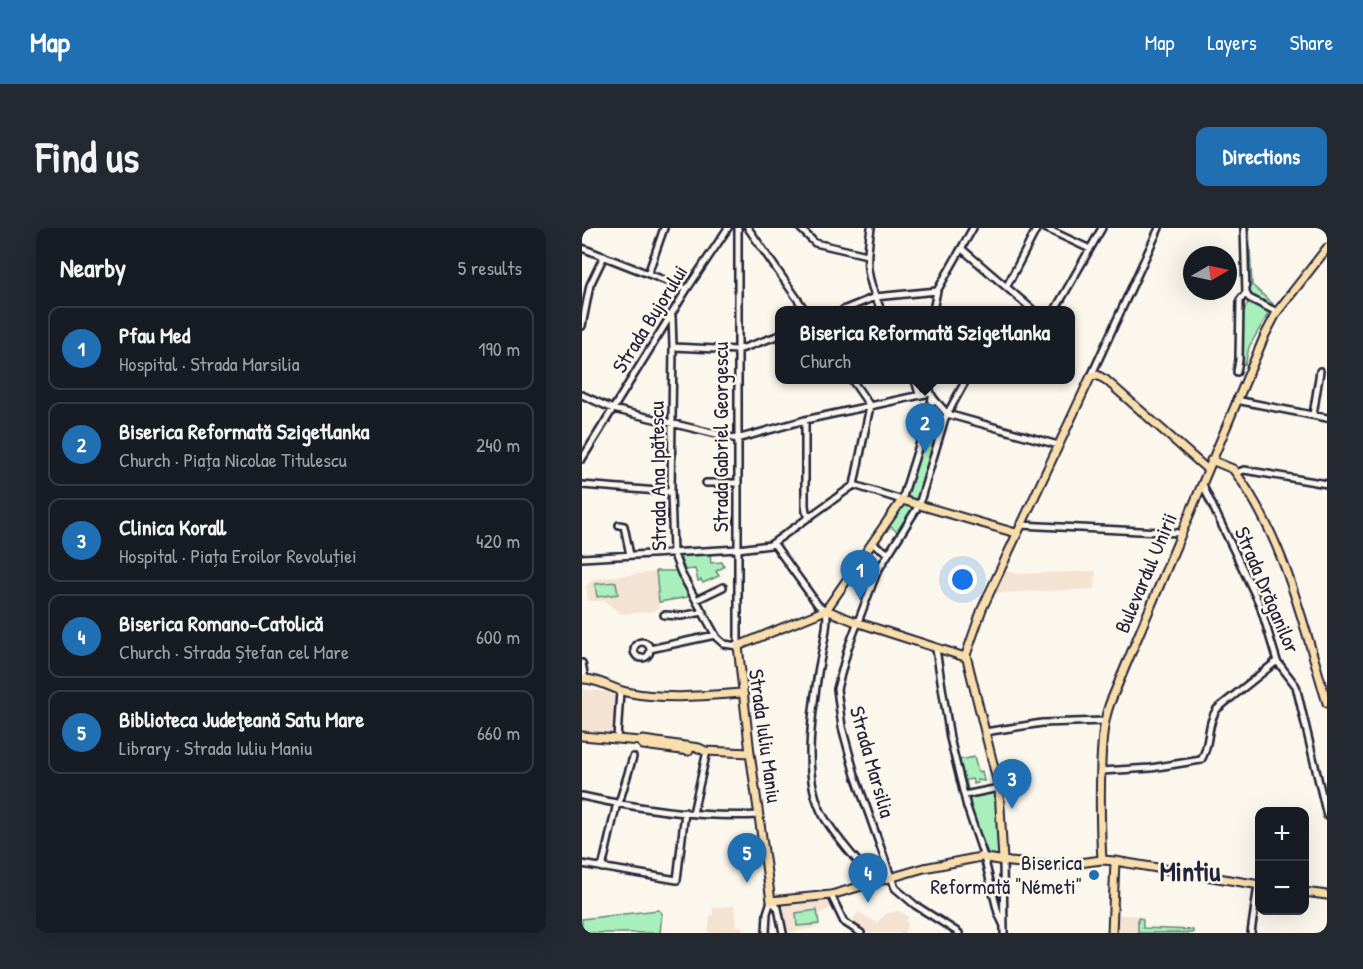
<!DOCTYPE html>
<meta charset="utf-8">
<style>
body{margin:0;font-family:"Patrick Hand",sans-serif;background:#242831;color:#f1f3f6}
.controls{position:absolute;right:18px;bottom:18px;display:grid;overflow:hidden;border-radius:12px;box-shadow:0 6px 24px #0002}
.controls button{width:54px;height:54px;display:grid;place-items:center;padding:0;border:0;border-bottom:2px solid #363941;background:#171b24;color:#f1f3f6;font:30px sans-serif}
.compass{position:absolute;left:601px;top:18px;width:54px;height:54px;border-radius:50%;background:#171b24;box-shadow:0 6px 24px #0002;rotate:81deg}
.you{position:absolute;left:381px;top:352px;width:21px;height:21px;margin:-15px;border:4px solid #fff;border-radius:50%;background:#1a73e8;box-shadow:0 0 0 9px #1a73e833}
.badge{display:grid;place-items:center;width:39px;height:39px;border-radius:50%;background:#1f6fb2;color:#fff;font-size:20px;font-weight:700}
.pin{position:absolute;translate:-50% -50px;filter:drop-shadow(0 2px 3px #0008)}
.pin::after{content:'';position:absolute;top:32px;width:21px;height:18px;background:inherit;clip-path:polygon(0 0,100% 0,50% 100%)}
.popup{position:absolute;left:193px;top:78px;width:300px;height:78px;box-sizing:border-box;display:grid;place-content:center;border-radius:12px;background:#171b24;filter:drop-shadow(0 2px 4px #0005);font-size:20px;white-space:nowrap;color:#9ea1a6}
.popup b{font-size:22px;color:#f1f3f6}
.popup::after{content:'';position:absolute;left:50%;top:100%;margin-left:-12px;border:12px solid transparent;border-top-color:#171b24}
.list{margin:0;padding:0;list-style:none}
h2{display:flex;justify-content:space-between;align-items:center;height:78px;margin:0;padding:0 24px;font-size:26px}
h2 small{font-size:20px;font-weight:400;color:#9ea1a6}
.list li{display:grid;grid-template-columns:39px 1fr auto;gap:18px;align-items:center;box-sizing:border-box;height:84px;margin:0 12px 12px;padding:0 12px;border:2px solid #363941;border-radius:12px}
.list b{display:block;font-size:22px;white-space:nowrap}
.list p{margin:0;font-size:20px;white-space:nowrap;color:#9ea1a6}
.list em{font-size:20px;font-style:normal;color:#9ea1a6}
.map{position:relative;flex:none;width:745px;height:705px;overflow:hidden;border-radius:12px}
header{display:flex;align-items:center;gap:36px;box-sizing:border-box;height:84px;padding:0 30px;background:#1f6fb2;color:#fff}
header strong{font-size:28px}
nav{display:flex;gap:33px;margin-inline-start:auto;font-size:21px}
.intro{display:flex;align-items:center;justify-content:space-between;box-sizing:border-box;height:144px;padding:0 36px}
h1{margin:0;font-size:42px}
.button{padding:15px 27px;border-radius:12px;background:#1f6fb2;color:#fff;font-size:21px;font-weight:700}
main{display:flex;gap:36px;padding:0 36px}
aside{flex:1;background:#171b24;border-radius:12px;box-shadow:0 6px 24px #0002}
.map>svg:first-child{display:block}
</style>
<header>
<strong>Map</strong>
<nav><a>Map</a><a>Layers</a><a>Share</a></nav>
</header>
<div class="intro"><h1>Find us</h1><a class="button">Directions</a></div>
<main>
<aside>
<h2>Nearby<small>5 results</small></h2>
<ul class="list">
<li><span class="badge">1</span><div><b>Pfau Med</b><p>Hospital · Strada Marsilia</p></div><em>190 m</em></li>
<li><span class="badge">2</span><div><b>Biserica Reformată Szigetlanka</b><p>Church · Piața Nicolae Titulescu</p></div><em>240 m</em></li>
<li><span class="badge">3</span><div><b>Clinica Korall</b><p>Hospital · Piața Eroilor Revoluției</p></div><em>420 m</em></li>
<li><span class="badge">4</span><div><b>Biserica Romano-Catolică</b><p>Church · Strada Ștefan cel Mare</p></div><em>600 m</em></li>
<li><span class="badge">5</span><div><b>Biblioteca Judeţeană Satu Mare</b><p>Library · Strada Iuliu Maniu</p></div><em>660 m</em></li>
</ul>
</aside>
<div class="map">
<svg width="745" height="705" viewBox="0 0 745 705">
<rect width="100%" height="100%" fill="#fbf7ec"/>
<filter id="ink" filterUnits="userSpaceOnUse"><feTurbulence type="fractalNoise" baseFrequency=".0167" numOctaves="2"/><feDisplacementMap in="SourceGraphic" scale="12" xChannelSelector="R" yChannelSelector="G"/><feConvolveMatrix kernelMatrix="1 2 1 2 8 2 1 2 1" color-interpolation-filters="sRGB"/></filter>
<g filter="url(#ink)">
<path fill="#f4e2d2" d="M423 343 435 346 514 343 512 361 414 365Z
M73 344 77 379 72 383 39 386 23 373H6L4 358 12 351Z
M0 461 24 464 35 469 33 504 0 503Z
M245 670 250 679 236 687 237 699 204 705 200 675Z
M152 678 154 698H160L161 705H126L128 689 131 687V680Z
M316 683 326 689 324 693 326 697 322 705H285L269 695 276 684 295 695 305 685Z
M534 687 561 688V700L611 702V705H535Z"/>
<path fill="#a9efbb" stroke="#66887b" stroke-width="1.5" d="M664 0H667L670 57 691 76 688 78 669 68 665 60Z
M667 72 687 84 667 119 663 137 657 136 658 92Z
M354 176 362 185 336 274 322 271 351 180Z
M321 277 334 280 317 305 309 299 304 304 302 302 316 279Z
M128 326 129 335 140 334 142 339 134 343 137 348 121 355 119 352 116 353 113 341 103 342 98 329 100 328Z
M74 343H95L107 366 106 369 77 374Z
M34 354 36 366 15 369 13 356Z
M392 529 396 544 400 543 402 553 395 552 396 555 392 556 390 551 384 552 386 562 377 532Z
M414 564 418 629 407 627 384 574 386 571Z
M76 682 80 685 78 705H0V691Z
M235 682 237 696 215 698 214 685Z
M556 690 561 691V700L611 702V705H556Z"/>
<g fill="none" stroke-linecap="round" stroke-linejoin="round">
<defs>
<path id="minor" d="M166 0 223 82
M218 0 233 15 285 27
M289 0C283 36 284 49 299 82
M463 0 508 21
M0 20 105 61
M380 21 451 82
M66 46 82 0
M425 58 455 0
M664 65 667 70 695 84
M261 82 293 69 355 63
M351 82 355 63 391 0
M473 82 520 0
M90 88 91 119 89 264 91 324 99 345 135 410 142 416 156 418V0
M0 98 8 57 22 28
M91 119 156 122 198 107
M655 144 657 132 658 72 664 65 662 0
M509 148 577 0
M270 152 288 178
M333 152 337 166
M347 152C348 174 354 170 365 186
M0 167 31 181 155 211 223 192 348 165
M654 172 745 190
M365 186 476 217
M731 187 738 143
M223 192V277L224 284 228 289
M0 231 105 61 146 0
M654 245 662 242 745 256
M124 255H155
M621 255 623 262 678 377 695 433 714 458 745 588
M0 257 89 264
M272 257 320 272 347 185 350 170
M37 297 42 298 48 327
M438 297 598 305
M290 315 306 325
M192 316 236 377 244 382C248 394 238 430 236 445 230 488 219 550 242 589 256 613 276 633 293 654
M0 330 156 321 188 317 272 257 288 178
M114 372 141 359
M82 387 99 388 121 384
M52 422a8 8 0 1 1 16 0a8 8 0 1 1-16 0Z
M68 421 133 407
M354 421 368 510 385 579 402 629 416 685 422 698
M0 435 3 451
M403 504 460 495 522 493
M35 511 38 463
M519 543 569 540 619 532C629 517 624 496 635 481L695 433
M382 567 417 560
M0 568C58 581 118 590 177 587
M37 575 51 529
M111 585 125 523
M421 633 422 705
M0 636 95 652 103 584
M20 640 35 575
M249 667 262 694 279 705
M184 705 185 685 189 673 196 680 201 705
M377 705 333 677 313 660 273 547 260 499 255 461 266 420 295 344 337 277 363 190 384 152
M669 705 676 657"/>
<path id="major" d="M629 232 651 241 654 245C703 312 721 396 745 475
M434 305 320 272 244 382 156 418 168 525 189 673 249 667 342 640 399 629 428 634 473 638 520 632 533 633 678 657
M244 382 274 394 383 429
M0 451C15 450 30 461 44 464 82 472 122 468 160 465
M0 508 58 513 61 512 117 520 123 523 168 525
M58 513 61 517 107 523
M520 632C518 599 518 567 519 534 520 514 521 494 528 475L683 107 695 84 745 20
M421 633 417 560 384 427 400 381 509 148 515 147 524 152 626 242
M722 664 745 667
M530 705 533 633"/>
</defs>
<use href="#minor" stroke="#22223b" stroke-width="10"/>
<use href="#major" stroke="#22223b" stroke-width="11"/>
<use href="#minor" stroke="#fbf7ec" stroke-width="5"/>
<use href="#major" stroke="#f9deab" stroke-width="7"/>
</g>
</g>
<circle fill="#1f6fb2" stroke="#fbf7ec" stroke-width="2" cx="512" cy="647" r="6"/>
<g text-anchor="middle" stroke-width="5" stroke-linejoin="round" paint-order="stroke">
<g font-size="21" fill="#22223b" stroke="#fbf7ec">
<text transform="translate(68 91) rotate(-58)" y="7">Strada Bujorului</text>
<text transform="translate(139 209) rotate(-90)" y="7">Strada Gabriel Georgescu</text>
<text transform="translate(76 248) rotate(-91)" y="7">Strada Ana Ipătescu</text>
<text transform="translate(564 345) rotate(-67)" y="7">Bulevardul Unirii</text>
<text transform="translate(685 362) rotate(67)" y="7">Strada Drăganilor</text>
<text transform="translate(183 508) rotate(82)" y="7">Strada Iuliu Maniu</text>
<text transform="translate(290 534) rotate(74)" y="7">Strada Marsilia</text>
</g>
<g font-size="21" fill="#22223b" stroke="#fbf7ec" text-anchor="end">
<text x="500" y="642">Biserica<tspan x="500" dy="24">Reformată "Németi"</tspan></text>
</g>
<g font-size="27" font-weight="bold" fill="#22223b" stroke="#fbf7ec">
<text x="608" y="653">Mintiu</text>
</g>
</g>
</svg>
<div class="controls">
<button>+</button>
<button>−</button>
</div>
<svg class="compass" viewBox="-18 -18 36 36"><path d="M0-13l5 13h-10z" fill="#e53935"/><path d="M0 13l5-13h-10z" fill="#9ea1a6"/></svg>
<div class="you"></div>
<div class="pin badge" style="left:278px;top:372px">1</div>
<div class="pin badge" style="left:343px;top:225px">2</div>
<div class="popup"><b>Biserica Reformată Szigetlanka</b>Church</div>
<div class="pin badge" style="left:430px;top:581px">3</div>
<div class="pin badge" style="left:286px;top:675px">4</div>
<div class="pin badge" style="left:165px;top:655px">5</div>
</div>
</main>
